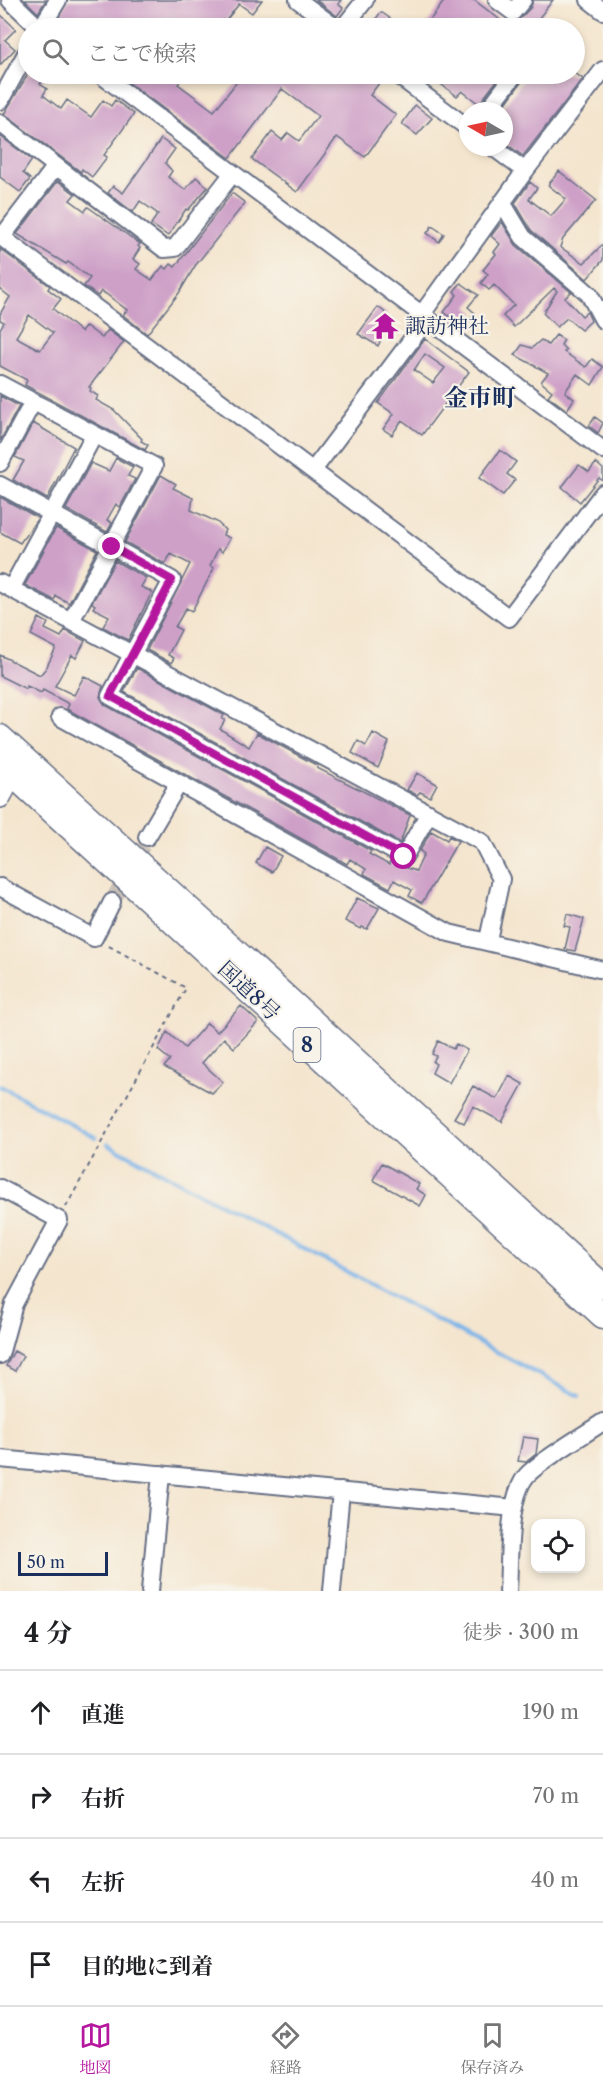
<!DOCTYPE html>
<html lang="ja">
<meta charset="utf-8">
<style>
body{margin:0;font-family:"Libre Caslon Text","Noto Serif JP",serif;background:#f6f6f6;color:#202124}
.controls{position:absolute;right:18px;bottom:18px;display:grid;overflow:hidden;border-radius:12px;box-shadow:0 3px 9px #0003}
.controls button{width:54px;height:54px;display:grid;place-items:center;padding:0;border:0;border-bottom:2px solid #e0e0e0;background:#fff;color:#202124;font:30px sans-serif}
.compass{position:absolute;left:459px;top:102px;width:54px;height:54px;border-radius:50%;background:#fff;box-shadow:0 3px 9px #0003;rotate:279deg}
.scale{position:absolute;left:18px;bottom:15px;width:90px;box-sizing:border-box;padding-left:6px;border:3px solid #1b2f5e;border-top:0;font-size:16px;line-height:21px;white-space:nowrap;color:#1b2f5e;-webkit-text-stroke:4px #f7f3e8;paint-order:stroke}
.stop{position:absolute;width:18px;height:18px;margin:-14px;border:4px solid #b5179e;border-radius:50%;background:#fff}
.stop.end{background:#b5179e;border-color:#fff;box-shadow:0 2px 6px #0008}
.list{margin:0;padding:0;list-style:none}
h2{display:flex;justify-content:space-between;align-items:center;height:78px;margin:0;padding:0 24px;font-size:26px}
h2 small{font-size:20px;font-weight:400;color:#757577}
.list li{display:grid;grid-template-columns:39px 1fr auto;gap:18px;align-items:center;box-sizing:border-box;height:84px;padding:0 24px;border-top:2px solid #e0e0e0}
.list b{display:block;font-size:22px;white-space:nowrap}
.list em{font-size:20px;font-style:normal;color:#757577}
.icon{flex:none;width:33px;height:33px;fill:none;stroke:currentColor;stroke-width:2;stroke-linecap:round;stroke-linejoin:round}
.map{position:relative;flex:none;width:603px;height:1591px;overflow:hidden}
.search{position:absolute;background:#fff;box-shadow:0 3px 9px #0003;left:18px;right:18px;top:18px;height:66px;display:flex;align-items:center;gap:15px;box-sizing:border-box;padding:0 21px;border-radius:33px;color:#757577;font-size:22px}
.sheet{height:414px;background:#fff}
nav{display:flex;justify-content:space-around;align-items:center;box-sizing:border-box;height:84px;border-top:2px solid #e0e0e0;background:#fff;font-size:16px;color:#757577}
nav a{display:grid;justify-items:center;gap:3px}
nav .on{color:#b5179e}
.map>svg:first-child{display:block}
</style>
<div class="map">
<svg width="603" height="1591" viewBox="0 0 603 1591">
<rect width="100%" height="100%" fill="#f7f3e8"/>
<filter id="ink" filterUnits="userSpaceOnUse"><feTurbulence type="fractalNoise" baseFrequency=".0167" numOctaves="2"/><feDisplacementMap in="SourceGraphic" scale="12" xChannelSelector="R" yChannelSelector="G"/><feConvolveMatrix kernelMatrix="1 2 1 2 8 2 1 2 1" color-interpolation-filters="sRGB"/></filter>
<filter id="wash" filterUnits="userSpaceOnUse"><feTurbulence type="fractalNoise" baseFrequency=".008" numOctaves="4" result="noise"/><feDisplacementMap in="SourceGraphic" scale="24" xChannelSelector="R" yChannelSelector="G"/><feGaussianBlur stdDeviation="1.35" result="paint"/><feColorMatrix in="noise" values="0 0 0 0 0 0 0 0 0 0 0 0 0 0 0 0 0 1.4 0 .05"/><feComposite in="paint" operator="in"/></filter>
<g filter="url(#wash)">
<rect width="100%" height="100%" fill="#f4e5ce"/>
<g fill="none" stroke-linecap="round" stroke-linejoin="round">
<path stroke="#78b3e9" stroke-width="4" d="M0 1086 96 1138
M108 1144 579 1396"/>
</g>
<g id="blocks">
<path fill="#cea0c8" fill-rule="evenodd" d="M25 0H46L38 13Z
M68 0H262L252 13 239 4 220 28H53Z
M316 0H341L338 4 343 8 337 16Z
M445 0H474L511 28 531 7 533 0H553L538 19 551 28H424Z
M381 12 404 28H369Z
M0 14 16 29 5 40 15 49 0 65Z
M28 74H48L40 84 47 89 43 95 61 109 67 100 91 117 103 100 111 106 115 100 134 114 104 155 107 157 92 177 82 169 81 172 4 114Z
M117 74H185L178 84 214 111 243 74H342L348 78 351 74H386L370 95 396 115 365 157 337 137 297 192 252 159 272 132 282 140 288 133 299 141 318 116 282 89 230 158Z
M427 74H502L479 104 462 91 457 96Z
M525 74H576L583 79 523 156 504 142V106L523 80Z
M415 105 432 118 417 135 402 124Z
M0 136 32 160 23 173 30 179 20 192 0 177Z
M161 139 175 149 165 163 172 171 168 177 185 190 196 177 208 187 188 210 186 209 168 236 151 224 158 214 140 201 133 212 108 193 113 186 123 193Z
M559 171 596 200 563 239 560 247 584 263 603 244V260L587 279 531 230 515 203 530 182 537 188 529 199 551 216 566 199 548 185Z
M58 181 75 194 70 200 85 211 88 207 140 244 138 246 140 248 133 259 140 264 136 269 152 280 163 266 167 269 171 264 175 267 232 193 245 203 195 266 179 293 147 334 123 315 127 310 106 294 101 291 98 296 84 286 90 278 68 262 66 264 17 234Z
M502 222 516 245 571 292 565 298 582 316 587 312 591 321 581 330 567 318 557 327 543 313 557 291 554 288 514 327 503 316 514 305 494 285 489 290 481 283 488 274 483 270 496 254 494 252 500 244 491 236Z
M432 226 444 234 439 242 427 233Z
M0 249 50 286 48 289 61 299 53 309 81 332 86 326 102 338 108 330 124 342 89 387 91 388 90 391 98 396 96 400 114 410 142 439 141 441 148 445 145 450 25 385 27 380 0 366V329L4 322 0 320V314L10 297 0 289ZM29 315 53 333 40 350 16 337Z
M461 283 478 295 468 307 475 313 464 328 444 312 457 295 454 291Z
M378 307 387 314 375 332 382 337 378 346 358 334Z
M556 335 564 340 561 345 566 350 564 352 586 367 592 359 603 367 592 385 577 374 565 392 574 399 567 410 548 396 552 391 541 382 548 373 515 355 522 345 532 348 541 340 548 345Z
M425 339 469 372 422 435 402 420 392 435 383 429 394 414 378 403ZM425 354 445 368 433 383 414 370Z
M0 396 19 406 0 441Z
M595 417 603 423 598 433 589 426Z
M33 423 74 447 47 499 13 480 24 461 15 457Z
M500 450 516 462 507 474 515 480 503 495 479 478Z
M116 458 133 467 128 476 135 479 120 507 116 504 107 520 112 523 107 532 66 509 91 463 109 471Z
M596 463 603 469V481L599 478 580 502 562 487 579 465 589 472Z
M161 475 176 484 173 488 193 498 191 510 217 522 225 530 223 535 230 538 222 552 218 549 210 566 214 568 192 611 186 608 175 627 181 630 168 655 174 658 171 663 147 650 190 564 171 554 165 564 125 542Z
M0 497 38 518 20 543 0 532Z
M56 528 97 550 69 603 56 596 54 600 25 585Z
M115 561 146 578 141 587 152 592 128 640 103 627 109 616 93 608 95 605 92 603Z
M39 618 48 623 45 629 61 637 65 630 85 641 76 658 72 655 55 686 74 695 84 676 103 686 100 697 105 705 371 851 369 854 389 865 390 862 416 871 424 854 420 851 431 831 447 840 449 836 458 841 422 903 409 896 412 890 394 880 390 888 364 874 366 869 350 859 347 864 67 709 69 704 43 690 41 693 27 686 26 689 0 676V655L40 675 46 668 56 648 31 635Z
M137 668 224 715 222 719 225 720 220 729 249 747 257 733 318 766 317 768 410 815 400 843 124 692Z
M373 733 389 742 378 768 352 753 358 741 366 746Z
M417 773 437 784 430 797 420 792 417 795 407 790Z
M265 847 281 856 272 872 256 863Z
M357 898 379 908 367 929 362 927 361 929 345 921Z
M567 914 584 919 575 951 565 949 570 927 564 926Z
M241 1006 258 1022 234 1048 224 1038 202 1063 223 1082 212 1093 164 1067 170 1060 158 1050 167 1032 185 1048 207 1023 217 1032Z
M438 1041 453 1049 456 1044 467 1050 449 1083 432 1073 436 1064 433 1062 436 1056 432 1054Z
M509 1076 523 1084 502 1122 473 1106 464 1123 454 1118 473 1086 497 1099Z
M382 1163 419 1184 416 1189 426 1195 420 1206 373 1180Z
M14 1351 23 1356 15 1371 6 1366Z
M523 1437 538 1439 536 1454 526 1462 518 1461Z"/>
</g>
</g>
<g filter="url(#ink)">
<use href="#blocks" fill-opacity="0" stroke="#676f85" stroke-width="1.5"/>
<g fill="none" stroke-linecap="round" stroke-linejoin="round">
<path stroke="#c9c1b8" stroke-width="16" stroke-dasharray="16 8" stroke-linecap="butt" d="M112 902 147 837"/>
<defs>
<path id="minor" d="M10 0 39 28
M298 0 336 28
M497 0 513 12 523 0
M589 0 603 11
M41 28 58 0
M343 28 365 0
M100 74 603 450
M396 74 468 128
M0 101 28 50
M487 111 515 74
M0 123 164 249 175 248 233 173
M493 147 525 171
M502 202 523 237 589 294 603 320
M0 236 509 618 603 493
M2 237 56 166
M422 314 525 171 603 70
M0 384 154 466 71 621
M0 463 33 402
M314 469 428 318
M0 485 172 580 110 696 404 857 429 813
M0 583 482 842 501 879 488 940
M11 589 94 435
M60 717 449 933 603 970
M147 837 179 783
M0 887 94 938 112 902
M0 1188 59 1220 14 1304 0 1355
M0 1459 514 1508
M150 1591 161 1474
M332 1591 341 1491
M508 1591C510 1560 507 1498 527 1475 541 1460 584 1435 603 1422"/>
<path id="major" d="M0 797 20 760"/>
<path id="highway" d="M0 737 603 1286
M0 763 603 1316"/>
</defs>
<use href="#minor" stroke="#676f85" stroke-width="20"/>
<use href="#major" stroke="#676f85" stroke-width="24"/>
<use href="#highway" stroke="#676f85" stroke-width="27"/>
<path stroke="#676f85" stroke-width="2" stroke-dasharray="4.5 4.5" stroke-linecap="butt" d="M66 1207 186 988 107 945"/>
<use href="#minor" stroke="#fff" stroke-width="16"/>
<use href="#major" stroke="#fff" stroke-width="21"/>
<use href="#highway" stroke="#fff" stroke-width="24"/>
</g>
</g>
<g fill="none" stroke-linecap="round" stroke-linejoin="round" filter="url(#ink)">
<path stroke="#b5179e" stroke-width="8" d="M112 547 172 580 110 696 404 857"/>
</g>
<defs>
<symbol id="temple-bare" viewBox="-9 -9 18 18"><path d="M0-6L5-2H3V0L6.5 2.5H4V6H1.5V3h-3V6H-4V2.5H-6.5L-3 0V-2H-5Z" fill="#b5179e" stroke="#f7f3e8" stroke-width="2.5" paint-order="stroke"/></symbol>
</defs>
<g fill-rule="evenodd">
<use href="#temple-bare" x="366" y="307" width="38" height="38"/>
</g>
<g text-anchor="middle" stroke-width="4.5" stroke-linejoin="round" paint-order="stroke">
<rect fill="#f7f3e8" stroke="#5d6a87" stroke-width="1.5" x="293.5" y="1028" width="27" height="34" rx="4.5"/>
<g font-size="20" font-weight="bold" fill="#1b2f5e">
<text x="307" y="1052">8</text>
</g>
<g font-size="21" fill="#1b2f5e" stroke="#f7f3e8" text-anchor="start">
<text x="405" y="333">諏訪神社</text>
</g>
<g font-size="21" fill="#1b2f5e" stroke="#f7f3e8">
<text transform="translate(249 991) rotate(43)" y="7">国道8号</text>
</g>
<g font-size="24" font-weight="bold" fill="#1b2f5e" stroke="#f7f3e8">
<text x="480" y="406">金市町</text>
</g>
</g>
</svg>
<div class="controls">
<button><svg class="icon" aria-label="locate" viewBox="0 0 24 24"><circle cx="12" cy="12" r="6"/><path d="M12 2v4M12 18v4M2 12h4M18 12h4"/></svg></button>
</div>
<svg class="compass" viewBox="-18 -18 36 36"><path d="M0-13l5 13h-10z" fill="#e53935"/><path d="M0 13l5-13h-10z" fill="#757577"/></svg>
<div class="scale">50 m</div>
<div class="stop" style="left:404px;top:857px"></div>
<div class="stop end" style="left:112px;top:547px"></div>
<div class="search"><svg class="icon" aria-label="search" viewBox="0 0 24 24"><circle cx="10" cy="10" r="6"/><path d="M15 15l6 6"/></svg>ここで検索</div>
</div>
<section class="sheet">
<h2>4 分<small>徒歩 · 300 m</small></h2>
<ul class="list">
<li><svg class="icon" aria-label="ahead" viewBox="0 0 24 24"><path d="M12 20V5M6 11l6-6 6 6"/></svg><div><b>直進</b></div><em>190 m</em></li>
<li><svg class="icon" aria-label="right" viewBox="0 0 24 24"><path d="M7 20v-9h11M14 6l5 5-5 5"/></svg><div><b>右折</b></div><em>70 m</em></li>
<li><svg class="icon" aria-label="left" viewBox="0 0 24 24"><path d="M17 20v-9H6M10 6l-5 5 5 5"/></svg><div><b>左折</b></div><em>40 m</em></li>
<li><svg class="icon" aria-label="arrive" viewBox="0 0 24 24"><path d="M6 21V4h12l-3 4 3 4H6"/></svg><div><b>目的地に到着</b></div></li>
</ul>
</section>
<nav>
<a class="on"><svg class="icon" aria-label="map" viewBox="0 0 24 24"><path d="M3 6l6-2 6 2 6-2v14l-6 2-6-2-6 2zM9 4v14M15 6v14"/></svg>地図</a>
<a><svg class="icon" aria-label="directions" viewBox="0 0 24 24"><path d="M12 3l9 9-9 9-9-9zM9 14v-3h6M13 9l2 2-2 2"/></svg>経路</a>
<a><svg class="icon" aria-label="saved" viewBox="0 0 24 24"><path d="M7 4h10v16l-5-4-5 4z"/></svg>保存済み</a>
</nav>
